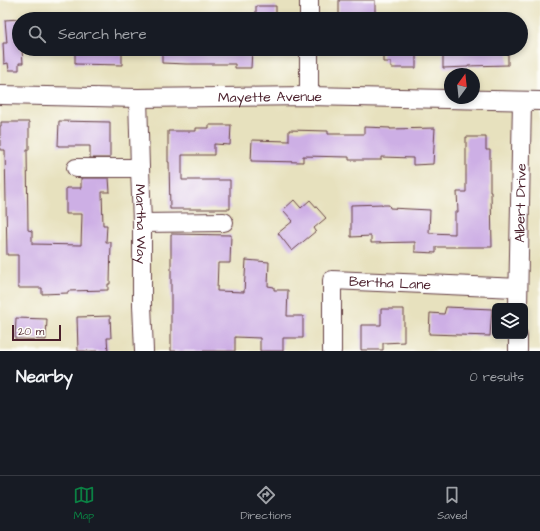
<!DOCTYPE html>
<style>
body{margin:0;font-family:"Architects Daughter",sans-serif;background:#242831;color:#f1f3f6}
.controls{position:absolute;right:12px;bottom:12px;display:grid;overflow:hidden;border-radius:6px;box-shadow:0 2px 6px #0003}
.controls button{width:36px;height:36px;display:grid;place-items:center;padding:0;border:0;border-bottom:1px solid #363941;background:#171b24;color:#f1f3f6;font:20px sans-serif}
.compass{position:absolute;left:444px;top:68px;width:36px;height:36px;border-radius:50%;background:#171b24;box-shadow:0 2px 6px #0003;rotate:15deg}
.scale{position:absolute;left:12px;bottom:10px;width:49px;box-sizing:border-box;padding-left:4px;border:2px solid #4a1f2b;border-top:0;font-size:11px;line-height:14px;white-space:nowrap;color:#4a1f2b;-webkit-text-stroke:3px #fdfcf7;paint-order:stroke}
.list{margin:0;padding:0;list-style:none}
h2{display:flex;justify-content:space-between;align-items:center;height:52px;margin:0;padding:0 16px;font-size:17px}
h2 small{font-size:13px;font-weight:400;color:#9ea1a6}
.icon{flex:none;width:22px;height:22px;fill:none;stroke:currentColor;stroke-width:2;stroke-linecap:round;stroke-linejoin:round}
.map{position:relative;flex:none;width:540px;height:351px;overflow:hidden}
.search{position:absolute;background:#171b24;box-shadow:0 2px 6px #0003;left:12px;right:12px;top:12px;height:44px;display:flex;align-items:center;gap:10px;box-sizing:border-box;padding:0 14px;border-radius:22px;color:#9ea1a6;font-size:15px}
.sheet{height:124px;background:#171b24}
nav{display:flex;justify-content:space-around;align-items:center;box-sizing:border-box;height:56px;border-top:1px solid #363941;background:#171b24;font-size:11px;color:#9ea1a6}
nav a{display:grid;justify-items:center;gap:2px}
nav .on{color:#0b8043}
.map>svg:first-child{display:block}
</style>
<div class="map">
<svg width="540" height="351" viewBox="0 0 540 351">
<rect width="100%" height="100%" fill="#fdfcf7"/>
<filter id="ink" filterUnits="userSpaceOnUse"><feTurbulence type="fractalNoise" baseFrequency=".025" numOctaves="2"/><feDisplacementMap in="SourceGraphic" scale="8" xChannelSelector="R" yChannelSelector="G"/><feConvolveMatrix kernelMatrix="1 2 1 2 8 2 1 2 1" color-interpolation-filters="sRGB"/></filter>
<filter id="wash" filterUnits="userSpaceOnUse"><feTurbulence type="fractalNoise" baseFrequency=".012" numOctaves="4" result="noise"/><feDisplacementMap in="SourceGraphic" scale="16" xChannelSelector="R" yChannelSelector="G"/><feGaussianBlur stdDeviation="0.9" result="paint"/><feColorMatrix in="noise" values="0 0 0 0 0 0 0 0 0 0 0 0 0 0 0 0 0 1.4 0 .05"/><feComposite in="paint" operator="in"/></filter>
<g filter="url(#wash)">
<rect width="100%" height="100%" fill="#e7e1be"/>
<g id="blocks">
<path fill="#cdafe5" d="M339 0H375V19H339Z
M256 6H276V19H256Z
M19 19V49H22L23 63H19V70H9L8 63 4 64 3 43H7L5 20Z
M75 49H122V65L75 64Z
M162 49H252L251 68H235V64H186L162 63Z
M383 49H416V68H391V62H383Z
M443 49H508V65L468 66V67L443 68Z
M59 121 110 122V158H90V146H58Z
M1 122H29V150H27L28 230 32 231V244L81 245 82 214H66V188H81V178H109L110 192H102L103 225H107L106 242H111L110 284H108V290L68 291V293L42 294V288H18V255H7L5 150H0V126H1Z
M209 125H231L230 145 214 144V155H182V180H230V209H170L169 162H168V131H196V128H209Z
M364 127 390 128V129L435 128 433 164 413 165V158L381 157V160H349V157L303 156V162L251 161 252 140 289 141V130L328 131V134H364Z
M466 137H486V150H490V192H491L492 247H436V253L415 252V242L371 243V236L351 237V205L382 204V205H389L390 208 430 210 429 233 455 234V212H458L457 192H466Z
M294 200 301 208 310 200 326 218 314 228 316 231 292 251 278 233 293 221 283 210Z
M171 234 231 235 230 263H218L217 291 244 292 246 260 269 262 268 286 274 287V290H288L287 316H303V338H283V351H260V338L235 337V351H171Z
M446 307 492 309 490 336 429 334 430 313 444 314Z
M381 309H404V342L383 343V350H361V325H381Z
M110 316 111 338H107L108 351H78L77 317Z
M16 318 47 319 46 340 15 339Z"/>
</g>
</g>
<g filter="url(#ink)">
<use href="#blocks" fill-opacity="0" stroke="#623c41" stroke-width="1"/>
<g fill="none" stroke-linecap="round" stroke-linejoin="round">
<defs>
<g id="minor">
<path d="M309 0V19"/>
<path d="M309 49V96"/>
<path id="s1" d="M0 95 138 98 309 96 540 101"/>
<path id="s2" d="M138 98 140 168 142 223V305L144 351"/>
<path d="M76 168H140"/>
<path d="M142 223 224 222"/>
<path id="s3" d="M518 306 522 101"/>
<path id="s4" d="M332 351V280L518 288"/>
<path d="M518 351V336"/>
</g>
</defs>
<use href="#minor" stroke="#623c41" stroke-width="20"/>
<use href="#minor" stroke="#fff" stroke-width="18"/>
</g>
</g>
<g text-anchor="middle" stroke-width="3" stroke-linejoin="round" paint-order="stroke">
<g font-size="14" fill="#4a1f2b" stroke="#fdfcf7">
<text dy="5" stroke="none"><textPath href="#s1" startOffset="270">Mayette Avenue</textPath></text>
<text dy="5" stroke="none"><textPath href="#s3" startOffset="103">Albert Drive</textPath></text>
<text dy="5" stroke="none"><textPath href="#s2" startOffset="126">Martha Way</textPath></text>
<text dy="5" stroke="none"><textPath href="#s4" startOffset="129">Bertha Lane</textPath></text>
</g>
</g>
</svg>
<div class="controls">
<button><svg class="icon" aria-label="layers" viewBox="0 0 24 24"><path d="M12 4l9 5-9 5-9-5zM3 14l9 5 9-5"/></svg></button>
</div>
<svg class="compass" viewBox="-18 -18 36 36"><path d="M0-13l5 13h-10z" fill="#e53935"/><path d="M0 13l5-13h-10z" fill="#9ea1a6"/></svg>
<div class="scale">20 m</div>
<div class="search"><svg class="icon" aria-label="search" viewBox="0 0 24 24"><circle cx="10" cy="10" r="6"/><path d="M15 15l6 6"/></svg>Search here</div>
</div>
<section class="sheet">
<h2>Nearby<small>0 results</small></h2>
<ul class="list">
</ul>
</section>
<nav>
<a class="on"><svg class="icon" aria-label="map" viewBox="0 0 24 24"><path d="M3 6l6-2 6 2 6-2v14l-6 2-6-2-6 2zM9 4v14M15 6v14"/></svg>Map</a>
<a><svg class="icon" aria-label="directions" viewBox="0 0 24 24"><path d="M12 3l9 9-9 9-9-9zM9 14v-3h6M13 9l2 2-2 2"/></svg>Directions</a>
<a><svg class="icon" aria-label="saved" viewBox="0 0 24 24"><path d="M7 4h10v16l-5-4-5 4z"/></svg>Saved</a>
</nav>
